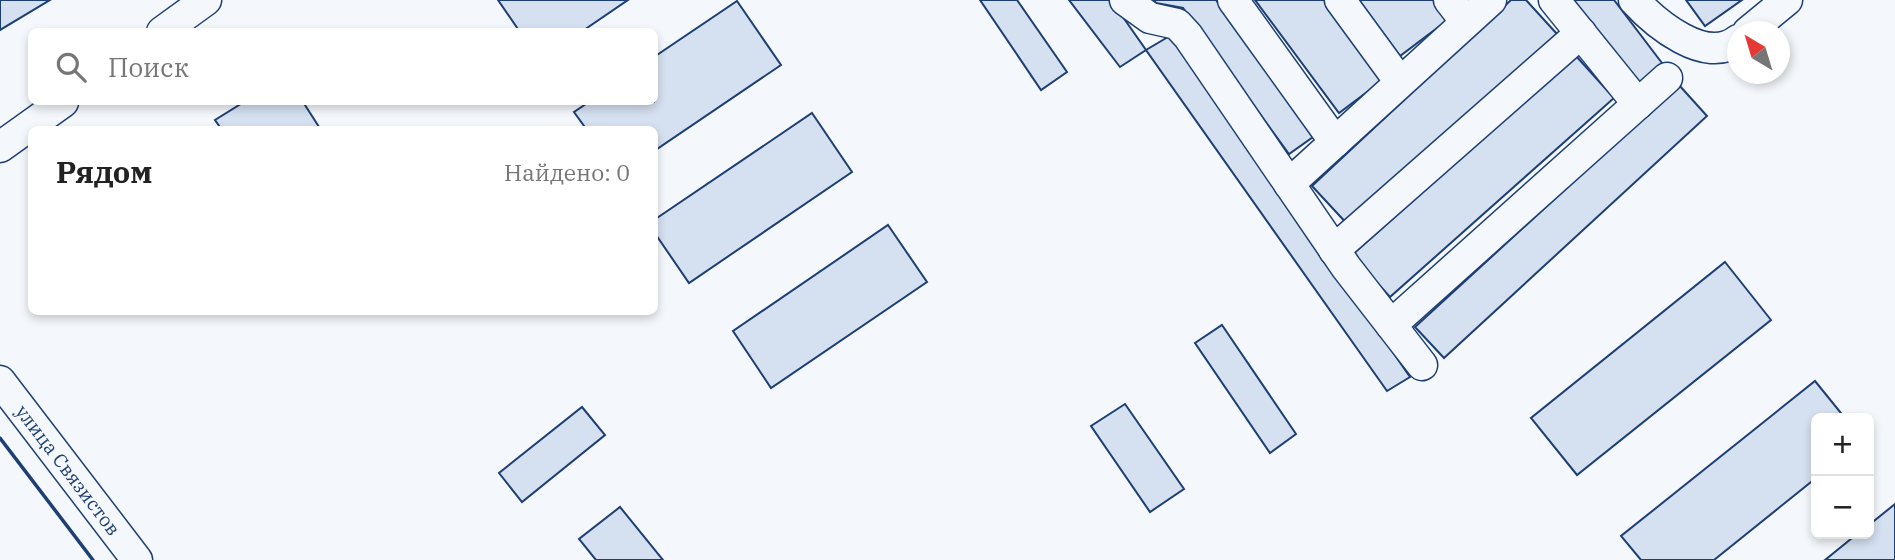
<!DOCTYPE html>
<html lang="ru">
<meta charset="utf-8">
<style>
body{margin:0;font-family:"IBM Plex Serif",serif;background:#f2f2f2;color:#222}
.controls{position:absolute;right:21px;bottom:21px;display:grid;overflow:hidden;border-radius:10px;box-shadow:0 4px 10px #0003}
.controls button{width:63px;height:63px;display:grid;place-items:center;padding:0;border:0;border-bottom:2px solid #e0e0e0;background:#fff;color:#222;font:35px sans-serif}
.compass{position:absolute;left:1727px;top:21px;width:63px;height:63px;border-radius:50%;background:#fff;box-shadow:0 4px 10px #0003;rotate:322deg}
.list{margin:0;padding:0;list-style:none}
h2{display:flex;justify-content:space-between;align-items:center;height:91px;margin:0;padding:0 28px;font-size:30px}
h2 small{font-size:23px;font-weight:400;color:#767676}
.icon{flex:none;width:38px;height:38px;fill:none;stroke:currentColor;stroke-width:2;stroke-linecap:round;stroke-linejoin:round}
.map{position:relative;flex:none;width:1895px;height:560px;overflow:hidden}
.search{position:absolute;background:#fff;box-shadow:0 4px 10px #0003;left:28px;top:28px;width:630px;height:77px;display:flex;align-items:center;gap:18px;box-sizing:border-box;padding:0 24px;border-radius:10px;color:#767676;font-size:26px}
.panel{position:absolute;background:#fff;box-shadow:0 4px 10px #0003;left:28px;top:126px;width:630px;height:189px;border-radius:10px}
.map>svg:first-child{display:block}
</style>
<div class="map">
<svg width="1895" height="560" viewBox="0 0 1895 560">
<rect width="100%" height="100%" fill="#f4f7fb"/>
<path fill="#d5e0f0" stroke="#1d3f73" stroke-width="2" d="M0 0H50L0 30Z
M498 0H628L581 32H520Z
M980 0H1017L1067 72 1041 90Z
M1069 0H1111L1146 50 1120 67Z
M1154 0H1216L1313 137 1289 154 1183 8 1156 3Z
M1255 0H1324L1383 80 1339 113Z
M1359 0H1434L1449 19 1400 56Z
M1511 0H1526L1557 34 1350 227 1312 186Z
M1571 0H1614L1665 67 1640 87Z
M1686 0H1742L1705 26Z
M737 1 781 65 654 151V130H587L574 112 589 102H654V57Z
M1173 34 1410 377 1387 391 1146 50Z
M1576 56 1614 98 1390 297 1352 255Z
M1679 85 1707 116 1444 358 1415 327Z
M244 102H303L321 130H222L215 120Z
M812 113 852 172 689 283 654 232V220Z
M888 225 927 282 771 388 733 331Z
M1725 262 1771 320 1577 475 1531 418Z
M1222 325 1296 434 1270 453 1195 343Z
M1815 381 1845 418H1816V478L1714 560H1641L1621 536Z
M1125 404 1184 489 1150 512 1091 426Z
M582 407 605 435 522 502 499 473Z
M1895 504V560H1825L1857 534H1869V525Z
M620 507 663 560H596L579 539Z"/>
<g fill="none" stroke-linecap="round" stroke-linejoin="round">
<defs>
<g id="minor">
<path d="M1125 0 1150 18 1177 24 1188 36 1346 267 1422 365"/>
<path d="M1233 0 1335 142"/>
<path d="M1340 0 1400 82"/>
<path d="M1449 0 1466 22"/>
<path d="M1554 0 1638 104"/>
<path d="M1634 0C1655 23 1706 66 1738 40"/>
<path d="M162 32 206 0"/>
<path d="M1748 32 1787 0"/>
<path d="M0 147 63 102"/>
<path d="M1289 184 1491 0"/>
<path d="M1334 250 1581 33"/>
<path d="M1391 325 1667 78"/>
<path id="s1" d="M0 381 137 560"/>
</g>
</defs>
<use href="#minor" stroke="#1d3f73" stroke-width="33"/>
<use href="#minor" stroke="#f4f7fb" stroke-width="30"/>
<path stroke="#1d3f73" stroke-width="3.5" d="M0 438 93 560"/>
</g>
<g text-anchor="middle" stroke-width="5" stroke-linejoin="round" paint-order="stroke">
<g font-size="19" fill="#1d3f73" stroke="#f4f7fb">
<text dy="7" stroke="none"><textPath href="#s1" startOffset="112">улица Связистов</textPath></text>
</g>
</g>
</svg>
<div class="controls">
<button>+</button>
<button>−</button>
</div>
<svg class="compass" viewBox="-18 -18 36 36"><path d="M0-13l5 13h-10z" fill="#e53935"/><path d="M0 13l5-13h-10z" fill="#767676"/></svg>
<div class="search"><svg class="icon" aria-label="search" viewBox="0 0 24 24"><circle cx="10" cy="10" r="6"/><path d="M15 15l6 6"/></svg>Поиск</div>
<section class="panel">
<h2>Рядом<small>Найдено: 0</small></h2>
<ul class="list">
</ul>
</section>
</div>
